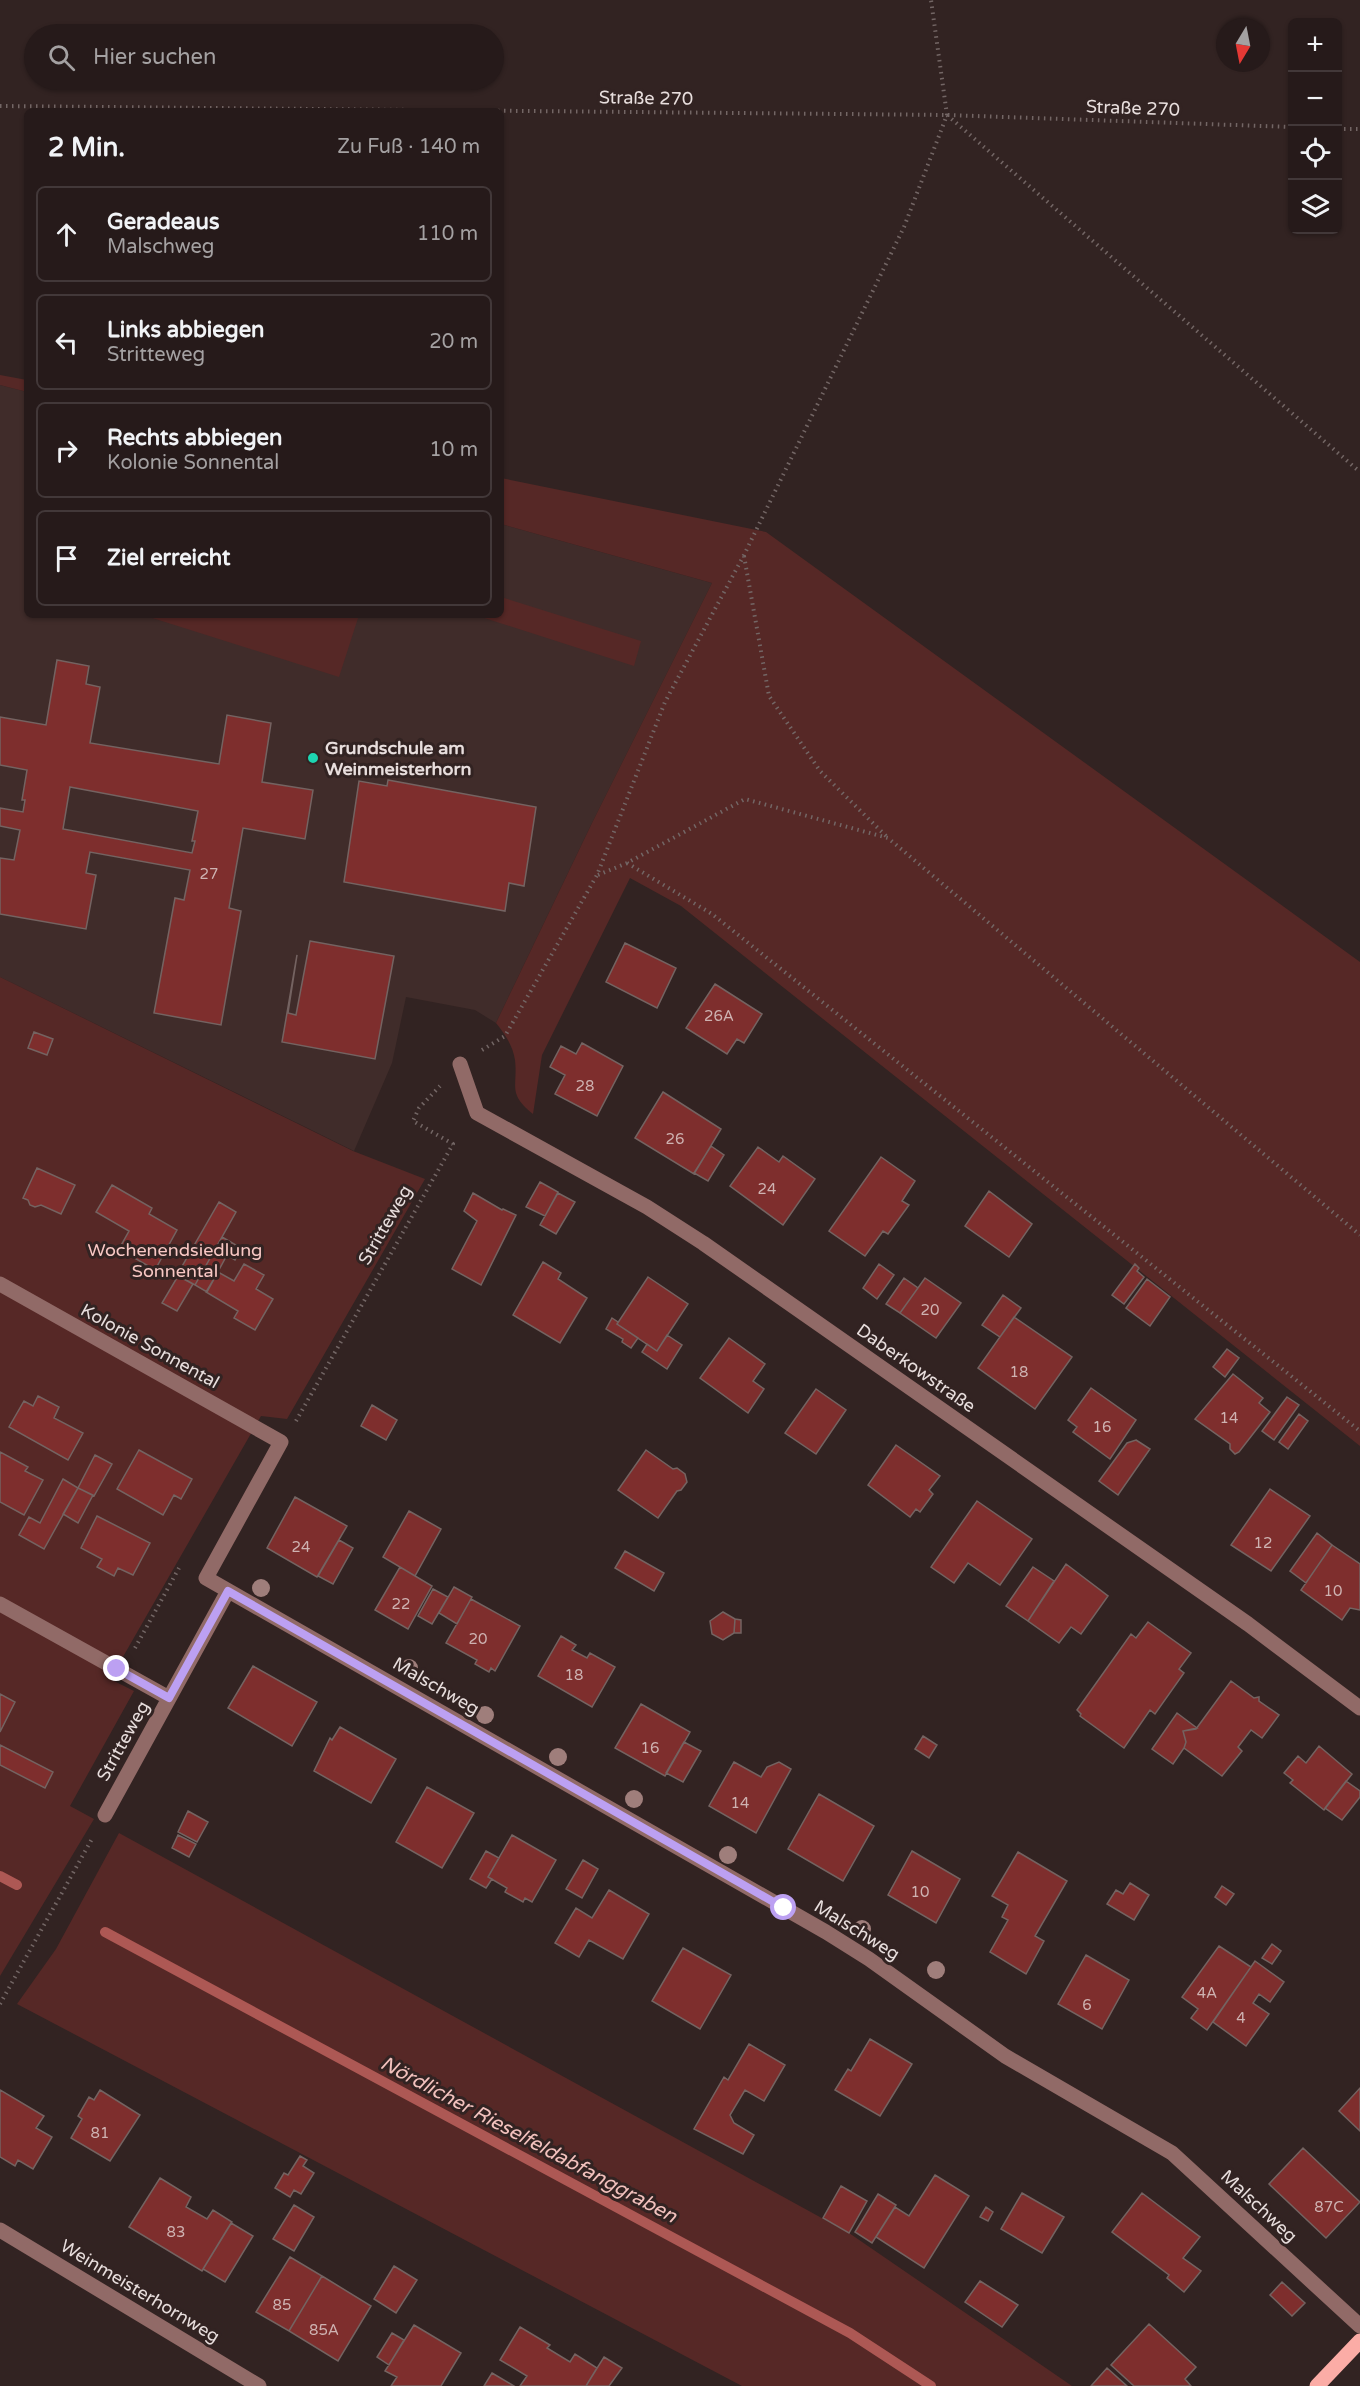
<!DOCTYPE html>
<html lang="de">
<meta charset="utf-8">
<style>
body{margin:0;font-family:"Varela Round",sans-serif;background:#322727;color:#f1f3f6}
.controls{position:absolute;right:18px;top:18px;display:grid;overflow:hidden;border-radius:9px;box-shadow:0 2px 4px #0004}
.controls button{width:54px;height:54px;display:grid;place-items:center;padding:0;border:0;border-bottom:2px solid #423839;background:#261a1a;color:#f1f3f6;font:30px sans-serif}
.compass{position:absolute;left:1216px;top:18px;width:54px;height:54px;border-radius:50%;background:#261a1a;box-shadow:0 2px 4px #0004;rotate:190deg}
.stop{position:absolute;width:18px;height:18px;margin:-14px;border:4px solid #bca0f2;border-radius:50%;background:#fff}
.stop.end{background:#bca0f2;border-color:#fff;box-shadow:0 2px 6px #0008}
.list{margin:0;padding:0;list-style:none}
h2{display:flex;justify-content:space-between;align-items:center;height:78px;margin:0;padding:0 24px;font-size:26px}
h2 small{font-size:20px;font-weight:400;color:#a4a1a2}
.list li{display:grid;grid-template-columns:39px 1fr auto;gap:18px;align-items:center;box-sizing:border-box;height:96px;margin:0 12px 12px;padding:0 12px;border:2px solid #423839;border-radius:9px}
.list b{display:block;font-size:22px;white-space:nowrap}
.list p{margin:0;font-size:20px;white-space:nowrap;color:#a4a1a2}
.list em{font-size:20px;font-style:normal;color:#a4a1a2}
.icon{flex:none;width:33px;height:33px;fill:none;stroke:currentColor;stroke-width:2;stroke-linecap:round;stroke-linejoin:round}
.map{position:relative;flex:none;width:1360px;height:2386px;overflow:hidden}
.search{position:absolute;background:#261a1a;box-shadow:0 2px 4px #0004;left:24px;top:24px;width:480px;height:66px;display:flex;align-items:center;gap:15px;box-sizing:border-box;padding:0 21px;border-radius:33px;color:#a4a1a2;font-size:22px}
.panel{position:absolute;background:#261a1a;box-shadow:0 2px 4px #0004;left:24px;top:108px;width:480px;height:510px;border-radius:9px}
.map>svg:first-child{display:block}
</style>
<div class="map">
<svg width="1360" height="2386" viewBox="0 0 1360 2386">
<rect width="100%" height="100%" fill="#322322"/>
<path fill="#402c2a" d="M0 385 27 392V615H501V524L712 583 592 823 496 1023 475 1010 406 997 392 1063 354 1151 0 977Z"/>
<path fill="#562826" d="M0 375 27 380V392L0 385Z
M501 478 766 532 1360 962V1446L681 906 630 878 542 1055 533 1114C507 1093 518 1087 515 1060 513 1046 505 1034 496 1023L592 823 712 583 501 524Z
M501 597 641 641 634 666 475 615H501Z
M143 615H359L339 677Z
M0 977 353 1151 425 1179 287 1419 261 1416 116 1669 112 1680 134 1691 70 1806 94 1819 0 1976Z
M119 1833 849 2233 1072 2386H742L17 2004 56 1949Z"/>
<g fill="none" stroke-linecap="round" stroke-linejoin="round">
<path stroke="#ad5854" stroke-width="10" d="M0 1876 17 1885
M105 1932 850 2333 931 2386"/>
</g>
<path fill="#7e2e2d" stroke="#746361" stroke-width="1.5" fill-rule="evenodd" d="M57 660 89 666 86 684 100 687 90 743 219 764 227 715 271 723 262 782 313 790 305 839 243 828 229 908 241 911 221 1025 154 1013 175 898 184 900 190 870 90 852 86 873 96 875 86 929 0 914V858L14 860 20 830 0 826V808L23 812 25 800H22L27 770 0 765V717L46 725ZM70 787 198 811 192 841H195L192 853 63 829Z
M388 780 536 807 524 886 509 883 505 911 344 882 359 781 387 786Z
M310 941 394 956 375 1059 282 1042 297 955 288 1013 296 1015Z
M625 943 676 968 657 1008 606 982Z
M715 984 762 1014 744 1043 737 1039 727 1054 686 1028Z
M34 1032 53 1039 47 1055 28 1048Z
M582 1043 623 1066 597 1116 555 1094 565 1075 550 1067 561 1046 576 1054Z
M663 1092 721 1129 694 1174 635 1138Z
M711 1146 724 1155 708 1181 694 1173Z
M758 1147 779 1162 783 1156 815 1179 783 1225 730 1186Z
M881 1157 915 1181 902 1201 909 1205 888 1234 883 1231 865 1256 829 1231Z
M37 1168 75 1185 61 1214 41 1205 35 1207 30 1205 28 1200 23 1198Z
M540 1182 558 1192 545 1216 526 1207Z
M112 1185 152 1208 149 1214 177 1230 155 1270 119 1249 129 1231 96 1212Z
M989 1191 1032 1224 1009 1257 965 1226Z
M473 1193 502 1210 503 1209 516 1215 481 1285 452 1269 477 1221 464 1211Z
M558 1193 575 1202 556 1234 540 1225Z
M219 1202 236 1212 195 1285 177 1275Z
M222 1237 241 1248 235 1260 227 1255 207 1292 195 1285Z
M543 1262 561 1273 558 1279 587 1298 560 1343 513 1315Z
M244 1264 264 1275 256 1289 273 1299 255 1330 234 1318 238 1311 206 1292 218 1272 234 1281Z
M879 1264 894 1275 877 1299 863 1288Z
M1135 1264 1139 1268 1137 1271 1144 1277 1124 1304 1112 1295Z
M178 1276 193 1284 177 1311 162 1303Z
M648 1277 688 1304 657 1351 617 1324Z
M904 1278 918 1288 900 1313 886 1304Z
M925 1278 961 1303 936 1338 900 1313Z
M1147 1279 1170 1297 1150 1326 1126 1308Z
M1003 1295 1021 1308 1000 1337 982 1325Z
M1014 1317 1072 1357 1035 1409 978 1368Z
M612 1318 618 1322 617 1324 638 1338 631 1348 622 1342 623 1339 606 1329Z
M667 1335 682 1345 667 1369 642 1352 647 1344 657 1351Z
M729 1338 765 1364 753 1381 764 1389 748 1413 700 1378Z
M1227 1349 1239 1358 1225 1377 1213 1367Z
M1233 1374 1263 1398 1259 1403 1270 1412 1239 1452 1235 1454 1230 1449V1444L1195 1419Z
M1091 1388 1136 1420 1110 1459 1073 1432 1077 1427 1068 1420Z
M816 1389 846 1410 816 1454 785 1433Z
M38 1396 59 1407 54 1418 83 1433 68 1460 9 1427 24 1401 33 1406Z
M1287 1397 1299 1405 1274 1440 1262 1431Z
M372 1405 397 1420 386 1440 361 1426Z
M1299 1414 1308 1421 1288 1449 1279 1442Z
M1136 1440 1150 1449 1118 1495 1099 1481 1127 1443Z
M896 1445 940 1476 929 1490 933 1494 920 1512 916 1509 910 1517 868 1485Z
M139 1450 192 1479 181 1499 174 1495 163 1515 117 1489Z
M646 1450 673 1469 677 1468 685 1474 687 1482 681 1490 677 1491 658 1518 618 1490Z
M0 1452 28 1467 25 1471 43 1480 24 1515 0 1502Z
M95 1455 112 1464 94 1496 78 1488Z
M63 1479 78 1488 44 1549 19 1535 29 1517 40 1523Z
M78 1488 93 1495 78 1523 63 1514Z
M1270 1489 1310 1516 1271 1571 1231 1545Z
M295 1497 347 1526 317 1577 267 1548Z
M977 1501 1032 1539 1000 1585 968 1563 954 1583 931 1567Z
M409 1511 441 1529 415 1576 383 1557Z
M97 1516 150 1543 133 1575 118 1568 114 1576 97 1567 102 1559 81 1548Z
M1317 1533 1332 1545 1306 1583 1290 1571Z
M339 1540 353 1548 333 1584 318 1576Z
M1332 1545 1360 1564V1610L1350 1608 1342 1620 1301 1590Z
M625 1551 664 1573 654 1591 615 1568Z
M1066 1564 1108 1596 1081 1634 1071 1627 1059 1643 1028 1621Z
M400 1567 432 1586 408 1629 375 1610Z
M1033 1567 1054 1581 1028 1621 1006 1606Z
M454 1587 472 1597 457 1624 439 1613Z
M433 1589 448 1597 432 1624 418 1616Z
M471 1599 520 1626 495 1671 491 1668 489 1672 475 1664 477 1660 446 1643Z
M723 1612 735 1619 734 1633 723 1640 712 1634 710 1621Z
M735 1619 741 1620V1633H734Z
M1148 1622 1191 1653 1179 1669 1184 1673 1155 1714 1150 1710 1124 1748 1080 1716 1081 1714 1077 1710 1131 1634 1136 1638Z
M561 1636 576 1645 572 1650 587 1658 590 1653 615 1667 592 1707 538 1676Z
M253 1666 317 1702 292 1746 228 1708Z
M1231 1681 1254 1698 1259 1697V1701L1279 1715 1262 1738 1251 1730 1238 1747 1242 1751 1222 1776 1184 1748 1186 1742 1183 1731 1196 1729Z
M0 1694 15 1702 0 1732Z
M641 1704 690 1732 665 1776 615 1748Z
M1177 1713 1197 1728 1183 1731 1186 1742 1184 1748 1173 1764 1152 1749Z
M340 1727 396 1759 371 1803 314 1771 330 1738 332 1740Z
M923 1736 937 1745 929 1758 915 1749Z
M684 1742 701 1751 683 1782 666 1773Z
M0 1745 53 1772 45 1788 0 1765Z
M1319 1746 1352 1774 1324 1810 1290 1783 1293 1780 1284 1773 1298 1756 1306 1763Z
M734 1762 761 1777 767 1767 779 1762 791 1769 756 1833 709 1806Z
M1346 1781 1360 1791V1797L1342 1820 1325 1808Z
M427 1787 474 1813 442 1868 396 1842Z
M819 1794 874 1826 843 1881 788 1849Z
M188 1811 208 1822 197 1842 178 1832Z
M178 1835 196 1844 189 1857 172 1848Z
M512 1835 556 1860 532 1902 525 1898 523 1902 505 1892 507 1888 488 1877Z
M486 1851 499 1858 488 1877 492 1879 486 1888 470 1879Z
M912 1851 960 1879 936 1923 888 1895Z
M1018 1852 1067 1881 1035 1936 1044 1941 1026 1974 990 1952 1008 1920 1002 1917 1008 1905 992 1896Z
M583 1860 598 1869 582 1898 566 1889Z
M1130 1883 1149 1895 1134 1920 1107 1904 1116 1890 1123 1894Z
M1222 1886 1234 1894 1226 1905 1215 1897Z
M609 1890 649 1914 623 1959 589 1940 579 1957 555 1943 576 1908 592 1918Z
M1272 1944 1281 1951 1272 1964 1262 1958Z
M1219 1946 1251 1967 1207 2030 1191 2018 1198 2009 1182 1997Z
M683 1948 731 1975 700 2029 652 2001Z
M1086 1955 1129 1980 1102 2029 1058 2004Z
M1255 1961 1284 1982 1270 2002 1259 1994 1253 2003 1269 2014 1246 2046 1213 2022Z
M870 2039 912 2064 880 2116 835 2090 848 2069 851 2071Z
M749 2044 785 2065 764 2101 745 2090 730 2115 734 2123 754 2135 743 2154 694 2129 724 2077 728 2080Z
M1360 2088V2131L1339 2111Z
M0 2090 44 2116 36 2128 52 2137 33 2169 18 2160 15 2166 0 2157Z
M100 2090 140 2115 110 2161 71 2138 82 2119 78 2116 89 2097 94 2100Z
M1303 2148 1360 2202 1326 2238 1269 2184Z
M300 2156 307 2160 303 2166 314 2173 301 2194 294 2190 290 2197 275 2188 284 2173 288 2175Z
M935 2175 969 2196 924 2268 876 2237 895 2207 909 2216Z
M160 2178 191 2197 186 2207 207 2219 213 2210 232 2222 202 2271 129 2227Z
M841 2186 867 2201 849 2233 823 2218Z
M1022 2193 1064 2217 1042 2253 1001 2229Z
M1142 2193 1200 2237 1183 2258 1201 2271 1184 2292 1167 2278 1169 2275 1112 2232Z
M878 2194 896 2205 872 2243 855 2232Z
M294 2205 314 2217 294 2251 273 2239Z
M986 2207 993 2212 988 2221 980 2217Z
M231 2223 253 2236 225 2282 203 2269Z
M290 2257 322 2276 289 2331 256 2312Z
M394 2266 417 2280 396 2313 374 2299Z
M322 2276 371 2306 338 2361 289 2331Z
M980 2281 1018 2305 1002 2327 965 2302Z
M1282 2282 1305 2303 1292 2316 1270 2295Z
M1149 2324 1196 2367 1185 2379 1191 2386H1134L1111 2365Z
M414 2325 461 2353 441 2386H391L397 2377 385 2371Z
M520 2327 550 2345 547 2348 570 2362 575 2354 597 2368 586 2386H520L527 2376 500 2360Z
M392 2333 404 2340 389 2365 377 2357Z
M604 2357 622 2368 609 2386H586Z
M1107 2368 1127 2386H1091Z
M492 2373 514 2386H484Z"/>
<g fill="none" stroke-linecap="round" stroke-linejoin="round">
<path stroke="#736665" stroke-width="4" stroke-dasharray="1.5 4.5" stroke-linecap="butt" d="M0 106 947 115 1292 127
M947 115 1360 472
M1338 129H1360
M744 556 769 696 820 771 886 836
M627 863 712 914 1360 1431
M598 875 627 863 745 799 888 838 1360 1235
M482 1050 505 1036 597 875 665 702 744 555 904 227 947 115 931 0
M296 1421 453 1144 413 1121 419 1108 440 1086
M135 1648 179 1568
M0 2004 93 1837"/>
<path stroke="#916a67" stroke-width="15" d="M460 1064 477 1113 647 1207 703 1243 1248 1624 1360 1708
M0 1284 281 1442 206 1578 826 1932 869 1959 1005 2056 1172 2153 1360 2326
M0 1604 169 1698
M105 1815 228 1591
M0 2230 259 2386"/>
<path stroke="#fbaca6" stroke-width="15" d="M1317 2386 1360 2341"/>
</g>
<g fill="#9f7e7b">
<circle cx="261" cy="1588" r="9"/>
<circle cx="409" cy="1668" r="9"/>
<circle cx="485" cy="1715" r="9"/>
<circle cx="558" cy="1757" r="9"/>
<circle cx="634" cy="1799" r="9"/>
<circle cx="728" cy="1855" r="9"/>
<circle cx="862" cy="1929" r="9"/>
<circle cx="936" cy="1970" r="9"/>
</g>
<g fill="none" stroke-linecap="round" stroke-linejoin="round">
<path stroke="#bca0f2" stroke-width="8" d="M117 1669 169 1698 228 1591 784 1908"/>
</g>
<circle fill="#1dd5b1" stroke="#322322" stroke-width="2" cx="313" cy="758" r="6"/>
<g text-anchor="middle" stroke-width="6" stroke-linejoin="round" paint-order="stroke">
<g font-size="15" fill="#ceb2b1">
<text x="209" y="879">27</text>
<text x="719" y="1021">26A</text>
<text x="585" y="1091">28</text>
<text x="675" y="1144">26</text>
<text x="767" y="1194">24</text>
<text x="930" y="1315">20</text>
<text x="1019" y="1377">18</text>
<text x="1229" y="1423">14</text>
<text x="1102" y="1432">16</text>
<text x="1263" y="1548">12</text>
<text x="301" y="1552">24</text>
<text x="1333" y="1596">10</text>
<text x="401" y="1609">22</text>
<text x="478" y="1644">20</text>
<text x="574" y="1680">18</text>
<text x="650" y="1753">16</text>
<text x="740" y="1808">14</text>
<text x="920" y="1897">10</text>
<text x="1207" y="1998">4A</text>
<text x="1087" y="2010">6</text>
<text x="1241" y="2023">4</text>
<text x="100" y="2138">81</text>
<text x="1329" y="2212">87C</text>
<text x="176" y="2237">83</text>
<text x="282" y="2310">85</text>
<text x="324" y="2335">85A</text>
</g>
<g font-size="18" fill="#e8dedd" stroke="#322322">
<text transform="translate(646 98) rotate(1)" y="6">Straße 270</text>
<text transform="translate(1133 108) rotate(2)" y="6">Straße 270</text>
<text transform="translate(385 1225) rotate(-60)" y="6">Stritteweg</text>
<text transform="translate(150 1346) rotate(29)" y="6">Kolonie Sonnental</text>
<text transform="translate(916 1368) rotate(35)" y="6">Daberkowstraße</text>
<text transform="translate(436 1686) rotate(30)" y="6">Malschweg</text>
<text transform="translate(123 1741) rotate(-61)" y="6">Stritteweg</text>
<text transform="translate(857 1930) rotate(32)" y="6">Malschweg</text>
<text transform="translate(1259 2206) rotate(43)" y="6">Malschweg</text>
<text transform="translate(140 2291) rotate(31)" y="6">Weinmeisterhornweg</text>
</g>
<g font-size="18" font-weight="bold" fill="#e8dedd" stroke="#322322" text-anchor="start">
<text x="325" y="754">Grundschule am<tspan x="325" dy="21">Weinmeisterhorn</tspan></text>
</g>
<g font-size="18" fill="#f9c8c4" stroke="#322322">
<text x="175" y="1256">Wochenendsiedlung<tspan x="175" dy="21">Sonnental</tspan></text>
</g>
<g font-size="20" font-style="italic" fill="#f2c1bd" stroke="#322322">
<text transform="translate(529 2139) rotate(28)" y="7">Nördlicher Rieselfeldabfanggraben</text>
</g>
</g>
</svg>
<div class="controls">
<button>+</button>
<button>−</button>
<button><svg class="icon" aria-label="locate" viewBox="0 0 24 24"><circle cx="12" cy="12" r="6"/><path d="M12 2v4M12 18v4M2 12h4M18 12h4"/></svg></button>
<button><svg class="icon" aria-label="layers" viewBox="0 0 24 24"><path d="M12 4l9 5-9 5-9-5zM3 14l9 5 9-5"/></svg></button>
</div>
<svg class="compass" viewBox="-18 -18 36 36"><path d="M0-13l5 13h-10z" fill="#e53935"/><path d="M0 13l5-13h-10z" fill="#a4a1a2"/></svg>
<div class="stop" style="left:784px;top:1908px"></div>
<div class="stop end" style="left:117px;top:1669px"></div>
<div class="search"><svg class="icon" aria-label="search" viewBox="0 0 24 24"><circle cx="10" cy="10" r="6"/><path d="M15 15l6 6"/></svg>Hier suchen</div>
<section class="panel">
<h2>2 Min.<small>Zu Fuß · 140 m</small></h2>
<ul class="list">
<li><svg class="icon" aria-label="ahead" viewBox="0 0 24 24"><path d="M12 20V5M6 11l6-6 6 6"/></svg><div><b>Geradeaus</b><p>Malschweg</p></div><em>110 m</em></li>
<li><svg class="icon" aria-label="left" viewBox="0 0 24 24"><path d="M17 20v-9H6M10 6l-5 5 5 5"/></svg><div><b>Links abbiegen</b><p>Stritteweg</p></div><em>20 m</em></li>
<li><svg class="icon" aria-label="right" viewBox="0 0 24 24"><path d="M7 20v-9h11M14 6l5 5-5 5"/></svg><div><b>Rechts abbiegen</b><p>Kolonie Sonnental</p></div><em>10 m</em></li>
<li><svg class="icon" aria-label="arrive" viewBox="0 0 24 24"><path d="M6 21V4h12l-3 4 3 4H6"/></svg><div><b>Ziel erreicht</b></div></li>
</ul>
</section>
</div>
